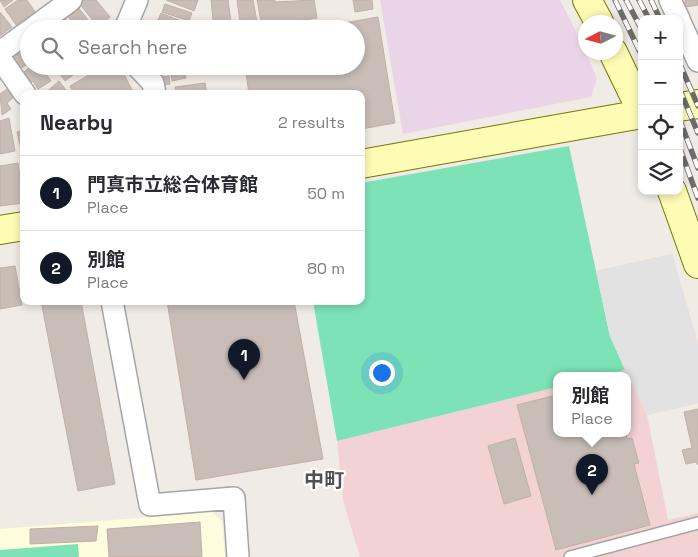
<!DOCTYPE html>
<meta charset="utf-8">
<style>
body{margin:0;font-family:"Space Grotesk","Noto Sans JP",sans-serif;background:#f2f2f3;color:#2b2b33}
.controls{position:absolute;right:15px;top:15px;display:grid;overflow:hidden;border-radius:10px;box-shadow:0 2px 8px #0003}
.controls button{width:45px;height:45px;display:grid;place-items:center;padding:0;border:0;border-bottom:1px solid #e1e1e2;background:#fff;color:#2b2b33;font:25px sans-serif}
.compass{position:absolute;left:578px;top:15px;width:45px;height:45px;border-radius:50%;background:#fff;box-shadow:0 2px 8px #0003;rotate:264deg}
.you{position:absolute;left:381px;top:372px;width:18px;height:18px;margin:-12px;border:4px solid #fff;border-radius:50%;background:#1a73e8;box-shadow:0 0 0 8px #1a73e833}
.badge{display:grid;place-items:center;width:32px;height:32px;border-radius:50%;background:#111827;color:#fff;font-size:16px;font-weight:700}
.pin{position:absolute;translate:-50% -41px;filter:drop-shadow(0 1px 2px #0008)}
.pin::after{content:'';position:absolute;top:26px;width:18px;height:15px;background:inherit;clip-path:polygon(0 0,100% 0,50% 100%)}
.popup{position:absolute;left:553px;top:372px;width:78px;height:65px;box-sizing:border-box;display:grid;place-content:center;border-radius:10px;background:#fff;filter:drop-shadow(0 1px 4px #0005);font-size:16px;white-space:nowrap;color:#7c7c81}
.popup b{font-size:19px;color:#2b2b33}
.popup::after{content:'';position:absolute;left:50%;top:100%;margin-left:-10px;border:10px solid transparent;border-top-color:#fff}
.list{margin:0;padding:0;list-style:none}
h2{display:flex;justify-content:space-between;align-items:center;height:65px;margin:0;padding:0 20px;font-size:21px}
h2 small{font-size:16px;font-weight:400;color:#7c7c81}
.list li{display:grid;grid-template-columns:32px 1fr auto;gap:15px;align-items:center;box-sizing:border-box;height:75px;padding:0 20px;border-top:1px solid #e1e1e2}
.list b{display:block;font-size:19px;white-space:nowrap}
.list p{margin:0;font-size:16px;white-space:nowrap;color:#7c7c81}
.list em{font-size:16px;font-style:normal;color:#7c7c81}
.icon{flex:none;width:28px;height:28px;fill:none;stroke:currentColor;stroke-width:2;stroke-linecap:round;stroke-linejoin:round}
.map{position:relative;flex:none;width:698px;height:557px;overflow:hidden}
.search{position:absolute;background:#fff;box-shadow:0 2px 8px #0003;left:20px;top:20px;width:345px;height:55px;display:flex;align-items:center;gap:12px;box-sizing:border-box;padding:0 18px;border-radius:28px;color:#7c7c81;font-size:19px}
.panel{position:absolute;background:#fff;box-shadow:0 2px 8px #0003;left:20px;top:90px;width:345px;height:215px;border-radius:10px}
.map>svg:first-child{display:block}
</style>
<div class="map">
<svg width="698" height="557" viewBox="0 0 698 557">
<rect width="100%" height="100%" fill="#f0ebe4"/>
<path fill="#f2d2d2" d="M672 254 698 344V403L647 415 668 520 698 513V557H360L343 500 337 441 557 387V434H627V376H599L625 370 596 271Z"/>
<path fill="#e9d5e7" d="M380 0H560L585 49 597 79 591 97 403 134Z"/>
<path fill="#fffddd" d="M212 512 222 521 225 557H0V529Z"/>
<path fill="#7de3b6" d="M569 146 610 336 625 370 599 376H557V387L337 441 313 301H361V183Z
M78 544 79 557H0V550Z"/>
<path fill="#e2e2e2" d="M672 254 698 344V403L647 415 610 337 596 271Z"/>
<path fill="#c8bdb7" stroke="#c2b0a5" d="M0 0H13L4 7Z
M18 0H27L35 12 16 25 5 9Z
M83 0H96L110 17 98 27 79 3Z
M166 0H198L194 11Z
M211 0H228L232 29H214Z
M237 0H253L258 27 241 29Z
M257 0H275V2L314 0 317 18 262 27Z
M353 0H372L373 9 355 12Z
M685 0H698V5L685 7Z
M165 4 192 13 189 21 162 12Z
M78 7 95 29H78L67 15Z
M0 12 12 27 0 36Z
M161 13 186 23 184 29 158 20Z
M64 17 72 29H41Z
M378 17 395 123 361 129V94H249L245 66H356V29H309Z
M157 21 176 29 154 28Z
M18 45 29 63 17 71 5 54Z
M32 66H51L53 70 46 74 51 81 38 89 33 81 28 85 21 74Z
M54 66H77L80 70 65 81Z
M120 66 134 94H74L70 86 99 69Z
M149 66H195L184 68 186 78 172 81 171 73 151 76Z
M169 76 170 84 157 86 155 78Z
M59 81 69 94H44Z
M205 83 207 94H176L175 87Z
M7 89 13 98 7 103 11 109 2 115 0 94Z
M9 118 15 151 0 154V121Z
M24 130V158H23L17 132Z
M18 163 24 203 0 206V166Z
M15 266 22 305 0 309V268Z
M41 301H81L115 484 78 491Z
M167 301H294L323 459 196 480Z
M557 395V434H626L627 439 632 438 639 463 634 464 650 525 556 550 517 405Z
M698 409V465L696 462 686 464 682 450 692 448 684 412Z
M515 438 531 496 504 504 488 446Z
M200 522 202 557H109L107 529Z
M98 526 96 541 30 544V529Z"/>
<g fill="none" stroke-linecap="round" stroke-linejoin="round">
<defs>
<path id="lane" d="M570 557 698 523"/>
<path id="street" d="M670 0 679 19
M679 20 698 61
M32 29 71 0
M125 29 137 0
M0 52 29 31
M0 58 25 94
M137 66 153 83 155 94
M112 301 150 505 234 498 238 557"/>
<path id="secondary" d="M587 0 599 22
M613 52 642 112
M679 107 698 104
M361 164 642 114
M672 191 698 264
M0 230 24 226"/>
</defs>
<use href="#lane" stroke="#a5a5a5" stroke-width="14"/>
<use href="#street" stroke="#a5a5a5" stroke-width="24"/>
<use href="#secondary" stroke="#747a00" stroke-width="30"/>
<use href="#lane" stroke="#fff" stroke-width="11"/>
<use href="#street" stroke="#fff" stroke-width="21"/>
<use href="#secondary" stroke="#fdfcb5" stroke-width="28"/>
<defs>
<path id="rail" d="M615 0 642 56
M626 0 642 30
M639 0 649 19
M651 0 660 19
M679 62 698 106
M679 88 698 133
M679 118 698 168
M679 146 698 198"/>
</defs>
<use href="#rail" stroke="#6c6c6c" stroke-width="5.5"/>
<use href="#rail" stroke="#fff" stroke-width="4" stroke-dasharray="11" stroke-linecap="butt"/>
</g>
<g text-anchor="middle" stroke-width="4.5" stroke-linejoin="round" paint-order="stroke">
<g font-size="20" font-weight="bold" fill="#515151" stroke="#fff">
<text x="324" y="487">中町</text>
</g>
</g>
</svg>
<div class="controls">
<button>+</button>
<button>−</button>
<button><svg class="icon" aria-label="locate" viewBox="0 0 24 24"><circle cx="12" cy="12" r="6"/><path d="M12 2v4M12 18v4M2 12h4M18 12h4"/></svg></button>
<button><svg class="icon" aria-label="layers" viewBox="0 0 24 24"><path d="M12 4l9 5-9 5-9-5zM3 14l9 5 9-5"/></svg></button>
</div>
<svg class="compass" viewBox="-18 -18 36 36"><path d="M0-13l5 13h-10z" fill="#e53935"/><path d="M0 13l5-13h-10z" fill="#7c7c81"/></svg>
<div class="you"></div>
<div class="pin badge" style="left:244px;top:380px">1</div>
<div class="pin badge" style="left:592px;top:495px">2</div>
<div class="popup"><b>別館</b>Place</div>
<div class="search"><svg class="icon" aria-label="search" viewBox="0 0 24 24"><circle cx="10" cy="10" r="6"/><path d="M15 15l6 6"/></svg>Search here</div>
<section class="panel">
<h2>Nearby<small>2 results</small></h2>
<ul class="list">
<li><span class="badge">1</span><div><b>門真市立総合体育館</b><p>Place</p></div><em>50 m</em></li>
<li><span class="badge">2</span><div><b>別館</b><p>Place</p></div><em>80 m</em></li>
</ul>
</section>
</div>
